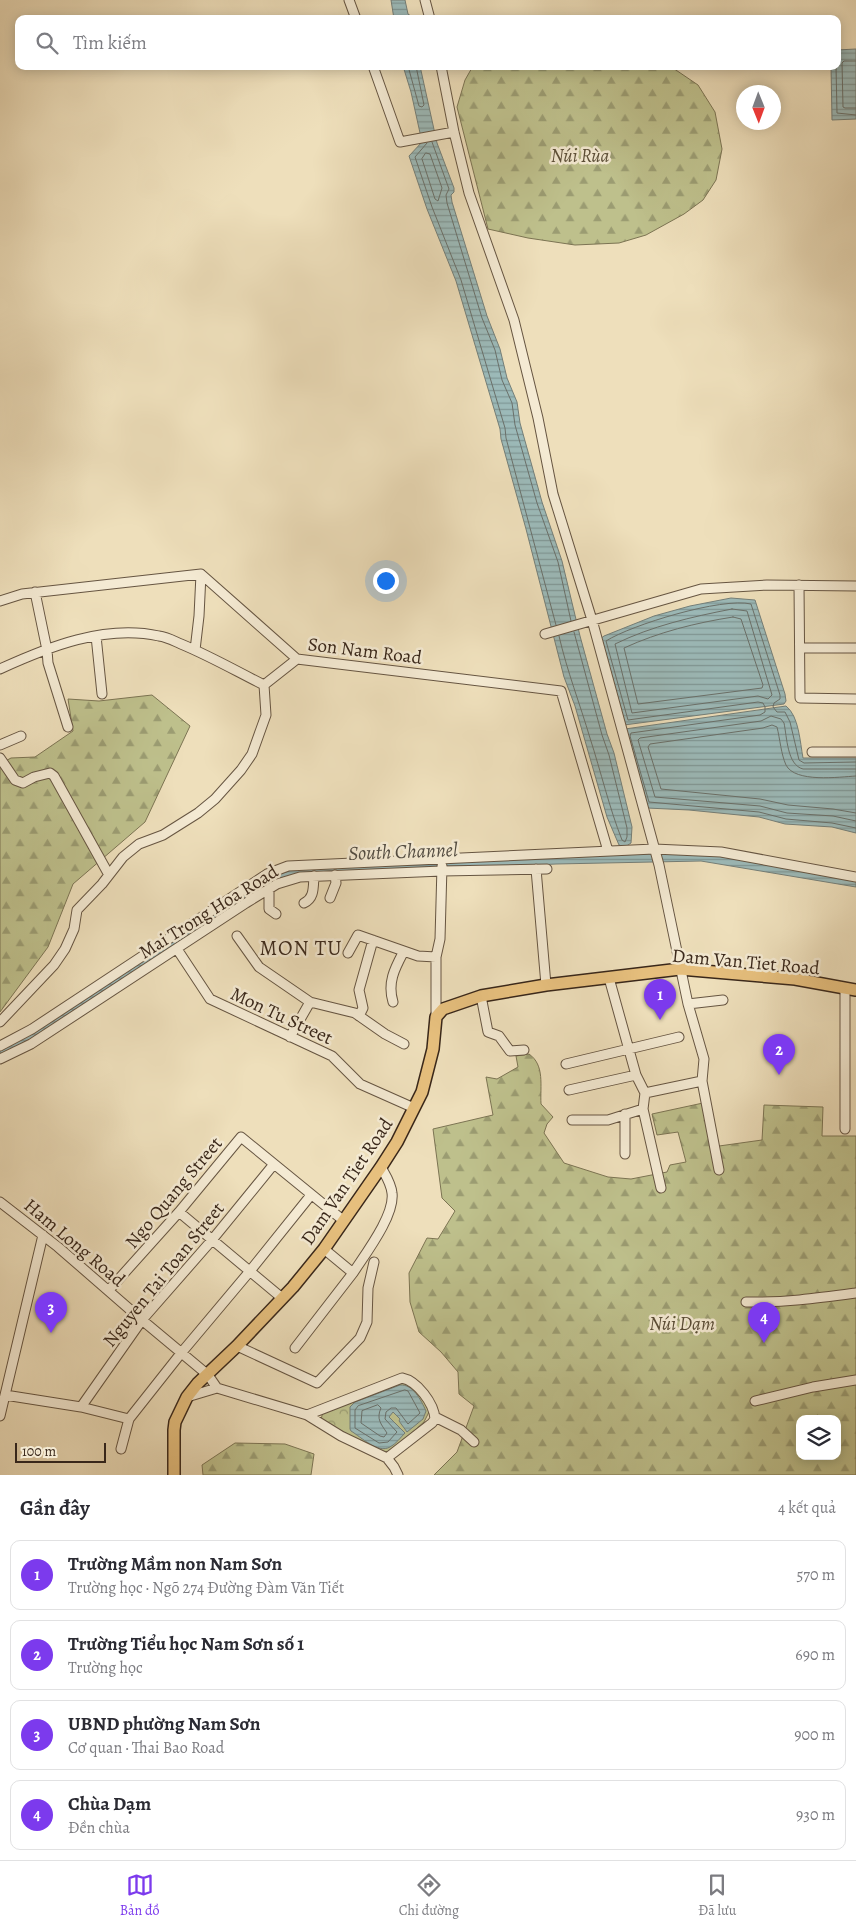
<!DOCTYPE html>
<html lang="vi">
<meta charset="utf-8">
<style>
body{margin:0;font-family:Alegreya,serif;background:#f7f7f7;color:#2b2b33}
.controls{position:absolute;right:15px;bottom:15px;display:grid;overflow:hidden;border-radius:10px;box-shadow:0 2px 12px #0003}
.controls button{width:45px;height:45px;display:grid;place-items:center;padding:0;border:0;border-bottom:1px solid #e1e1e2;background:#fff;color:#2b2b33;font:25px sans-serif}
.compass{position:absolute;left:736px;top:85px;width:45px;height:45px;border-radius:50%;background:#fff;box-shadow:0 2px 12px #0003;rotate:179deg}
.scale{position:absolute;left:15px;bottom:12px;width:91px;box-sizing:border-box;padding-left:5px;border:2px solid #39271a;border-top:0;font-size:14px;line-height:18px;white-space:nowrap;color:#39271a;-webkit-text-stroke:4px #f4ead3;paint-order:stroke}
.you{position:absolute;left:385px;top:580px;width:18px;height:18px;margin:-12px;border:4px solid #fff;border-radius:50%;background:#1a73e8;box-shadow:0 0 0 8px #1a73e833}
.badge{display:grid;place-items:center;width:32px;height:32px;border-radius:50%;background:#7c3aed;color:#fff;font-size:16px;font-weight:700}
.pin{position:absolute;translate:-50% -41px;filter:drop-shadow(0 1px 2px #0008)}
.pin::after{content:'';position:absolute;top:26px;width:18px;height:15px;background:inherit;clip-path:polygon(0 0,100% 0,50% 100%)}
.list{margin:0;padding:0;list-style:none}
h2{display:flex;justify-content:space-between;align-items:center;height:65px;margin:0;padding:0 20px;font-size:21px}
h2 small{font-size:16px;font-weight:400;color:#7c7c81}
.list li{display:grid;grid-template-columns:32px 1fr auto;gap:15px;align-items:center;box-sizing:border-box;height:70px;margin:0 10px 10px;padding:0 10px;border:1px solid #e1e1e2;border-radius:10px}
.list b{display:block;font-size:19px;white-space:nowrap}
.list p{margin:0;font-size:16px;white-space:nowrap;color:#7c7c81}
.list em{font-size:16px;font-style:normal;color:#7c7c81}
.icon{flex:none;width:28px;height:28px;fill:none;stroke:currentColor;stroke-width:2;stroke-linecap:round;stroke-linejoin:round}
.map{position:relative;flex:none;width:856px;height:1475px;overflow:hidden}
.search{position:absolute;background:#fff;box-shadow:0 2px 12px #0003;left:15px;right:15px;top:15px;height:55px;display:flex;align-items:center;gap:12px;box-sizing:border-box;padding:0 18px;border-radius:10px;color:#7c7c81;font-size:19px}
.sheet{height:385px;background:#fff}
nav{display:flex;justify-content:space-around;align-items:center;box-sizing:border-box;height:70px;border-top:1px solid #e1e1e2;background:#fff;font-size:14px;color:#7c7c81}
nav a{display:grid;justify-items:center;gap:2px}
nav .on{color:#7c3aed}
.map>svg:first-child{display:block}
</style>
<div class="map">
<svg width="856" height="1475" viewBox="0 0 856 1475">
<defs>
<pattern id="forest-firs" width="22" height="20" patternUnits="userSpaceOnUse" patternTransform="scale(1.25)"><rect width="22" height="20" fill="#bec08c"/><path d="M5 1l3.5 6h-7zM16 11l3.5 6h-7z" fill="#9b9c72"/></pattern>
<pattern id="park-crowns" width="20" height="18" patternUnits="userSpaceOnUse" patternTransform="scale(1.25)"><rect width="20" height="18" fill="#bec08c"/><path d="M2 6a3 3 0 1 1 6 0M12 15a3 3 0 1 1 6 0" fill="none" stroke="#9b9c72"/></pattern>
<pattern id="water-rules" width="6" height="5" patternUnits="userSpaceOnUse" patternTransform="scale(1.25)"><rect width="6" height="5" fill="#9cbab9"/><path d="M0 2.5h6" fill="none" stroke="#809796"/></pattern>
</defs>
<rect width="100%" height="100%" fill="#eedfbb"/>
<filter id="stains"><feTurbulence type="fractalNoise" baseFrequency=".004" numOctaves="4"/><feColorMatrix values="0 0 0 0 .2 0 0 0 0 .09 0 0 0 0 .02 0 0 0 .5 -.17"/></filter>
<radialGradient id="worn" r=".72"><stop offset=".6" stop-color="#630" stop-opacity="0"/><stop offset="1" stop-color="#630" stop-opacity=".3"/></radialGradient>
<path fill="url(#forest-firs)" stroke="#7c7453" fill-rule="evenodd" d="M473 66H670L698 85 715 112 722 149 716 180 703 200 684 214 646 235 619 243 575 245 528 238 488 229 457 107 465 80Z
M152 695 190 726 145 822 73 884 48 947 0 1012V764L11 758 35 757 73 731 68 699 99 701Z
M529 1054C545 1065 540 1086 541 1104L553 1117 547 1124 544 1133 564 1163 608 1177 631 1179 667 1172 670 1165 686 1162 678 1132 657 1135 652 1114 703 1103 712 1147 762 1140 764 1105 823 1107 822 1136H856V1475H434L457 1452 474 1406 459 1394 458 1372 441 1352 419 1332 410 1302 409 1273 427 1238 438 1239 455 1211 442 1198 433 1129 493 1115 486 1077 497 1079 518 1067 516 1056ZM800 1419H837V1456H800Z
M235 1443 285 1444 314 1454 311 1475H203L202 1465Z"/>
<path fill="url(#park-crowns)" stroke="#7c7453" d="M398 1383C414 1382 424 1397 429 1412L424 1422 390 1452H381L321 1420 323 1411Z"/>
<path fill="url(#water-rules)" stroke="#747f79" d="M391 0H405L408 14 415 19H394Z
M856 49V119L832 120 831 66H837V50Z
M403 66H420L437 143 454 188V192L451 195 452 202 487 316 500 349 507 378 517 402 520 423 542 502 562 561 580 636 607 734 614 753 632 827 631 843 625 847 619 845 607 817 575 706 564 677 526 529 501 439 500 429 456 281 427 209 409 156 422 142 411 92Z
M731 598 755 600 785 694 786 701 784 704 624 725 600 639 604 636 654 616 690 606Z
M786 706C799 716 800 742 803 758H856V833L832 827 785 824 759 817 689 810 647 808 625 729Z
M666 853 712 855 856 881V887L701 861 556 864 293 876 22 1046 0 1056V1049L268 878 295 869Z
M400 1385C413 1384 421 1400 426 1411L423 1419 407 1432 399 1421 400 1419 393 1412 389 1417 405 1433C400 1438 396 1444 390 1447 378 1454 361 1437 351 1431L350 1429V1407L355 1402Z"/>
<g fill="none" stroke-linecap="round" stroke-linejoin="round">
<path stroke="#6a706a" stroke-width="1" d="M856 61H844L842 63 843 107 845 108H856
M408 66 419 106 422 107 424 105 416 66
M836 66 837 113 856 115
M432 142 449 189 446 195 447 203 482 318 495 350 502 380 512 403 515 425 537 503 558 562 571 621
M427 143 415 157 432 207 461 280 505 428 506 438 556 625
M426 153 430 154 442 188 438 201 435 199 422 159Z
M732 609 747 611 772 695 768 699 758 696 632 713 615 644C652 626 691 617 732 609Z
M733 617 741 619 763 685 762 688 638 704 624 648C659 632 695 623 733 617Z
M559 636C567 671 580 704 590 738 601 772 609 807 622 840L625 842 627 837V828L609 755 602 735 574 632
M856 762 804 763 799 760 790 722 785 712H777L773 707 774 703 780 699V695L751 604C722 597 631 625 606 641L628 720 758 702 763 703 765 707V712L760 715 631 733 630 736 649 802 759 812 786 819 832 823 856 828
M856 769H803C787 765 787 737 784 723L781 719 771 716 761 721 640 738 638 740 655 797 760 806 787 813 833 816 856 821
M856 776C839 777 795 783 786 765 781 754 780 739 777 727L772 725 763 728 650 744 648 747 661 789 760 799 788 805 833 809 856 813
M405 1390 408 1391 420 1413 408 1424 396 1408H391L386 1412 385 1419 397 1432 388 1442 379 1443 355 1428V1410L358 1406Z
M378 1405 381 1408C376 1419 381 1424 387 1433L384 1437 380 1436 361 1423 362 1411Z"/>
<defs>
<path id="minor" d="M349 0 356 19
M425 0 430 19
M373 66 400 142 454 132
M441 66 454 132 469 193 514 320 538 418 553 494 592 620 659 865 688 1004 704 1059 702 1081 719 1170
M799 585 800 698 856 699
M35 592 47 650 48 663 68 727
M0 601 22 594 201 574 297 659 561 691 608 851
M545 634 701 589 767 585 856 586
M96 636 102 694
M800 648H856
M195 650 199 616 201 574
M0 669C48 647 105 624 159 636 167 637 174 641 181 644 210 656 236 671 264 685
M264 685 297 659
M0 745 21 736
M812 752H856
M0 758 15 780 23 783 34 777 50 773 54 776 109 875
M536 869 546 985
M269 889V909L276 914
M330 898 336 883 335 875
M304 903C315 898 313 886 314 876
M237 936 259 967 310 1002 355 1013 385 1034 404 1044
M177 949 210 999 332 1056 360 1084 414 1108
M348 953 358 935 418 956 436 957
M609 978 636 1075 645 1093 643 1109 661 1188
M481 996 488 1032 499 1036 510 1051 524 1050
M393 1002C387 982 395 968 404 951
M688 1004 723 1000
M359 1016 363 1008 359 990 373 940
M436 1017V957L440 939 442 866
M0 1022 54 965 65 949 74 929 77 910 102 884 123 857 139 844 163 835 198 813 215 799 241 770 252 754 266 715 264 685
M290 1037 310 1002
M0 1046 32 1029 267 874 288 866 654 849 721 852 856 877
M0 1059 31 1044 246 903 277 884 300 877 442 871 547 869
M566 1064 679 1037
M569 1090 636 1075
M645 1093 702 1081
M572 1120H608L643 1109
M845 1129V988
M625 1154V1114
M0 1202 58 1247 142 1320 208 1375 217 1388 307 1415 341 1436 387 1458 394 1467 398 1475
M179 1212 282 1298
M353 1273C366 1253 395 1215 392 1193 391 1183 386 1176 381 1167
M109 1290 179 1212 241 1137 344 1221
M746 1302C783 1303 819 1298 856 1293
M237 1346 317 1383 360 1338 367 1322 368 1288 374 1262
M295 1348 353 1273 324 1249
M5 1395 81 1407 129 1419
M187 1397 217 1388
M755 1401 813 1387 856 1380
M81 1407 142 1320 212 1240 274 1164
M307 1415 402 1378C417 1381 434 1403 435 1419L432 1423 387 1458
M0 1416 43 1235
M435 1417 461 1430 474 1442
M121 1449 129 1419 182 1352 250 1271 311 1195"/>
<path id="major" d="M174 1475V1430L175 1422 187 1397 198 1383 237 1346 293 1287 324 1249 381 1167 397 1142 422 1092 433 1049 436 1017 443 1009 481 996 546 985 680 969 795 979 856 990"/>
</defs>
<use href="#minor" stroke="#665542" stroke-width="11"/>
<use href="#major" stroke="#39271a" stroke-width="14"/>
<use href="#minor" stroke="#f4ead3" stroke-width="9"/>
<use href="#major" stroke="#e7c07e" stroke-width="11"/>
</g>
<g text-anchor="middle" stroke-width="5" stroke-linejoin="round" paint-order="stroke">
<g font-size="19" font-style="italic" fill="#5a4d36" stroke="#f4ead3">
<text x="580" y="162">Núi Rùa</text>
<text x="682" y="1330">Núi Dạm</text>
</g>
<g font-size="19" fill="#39271a" stroke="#f4ead3">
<text transform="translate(365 650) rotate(7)" y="7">Son Nam Road</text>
<text transform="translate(208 911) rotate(-32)" y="7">Mai Trong Hoa Road</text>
<text transform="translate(746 961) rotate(5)" y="7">Dam Van Tiet Road</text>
<text transform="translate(282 1015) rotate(25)" y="7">Mon Tu Street</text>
<text transform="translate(346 1181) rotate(-56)" y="7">Dam Van Tiet Road</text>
<text transform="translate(173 1192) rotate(-50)" y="7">Ngo Quang Street</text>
<text transform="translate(75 1242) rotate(40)" y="7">Ham Long Road</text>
<text transform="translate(163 1274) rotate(-51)" y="7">Nguyen Tai Toan Street</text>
</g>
<g font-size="20" font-style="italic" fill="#524c42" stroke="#f4ead3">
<text transform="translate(403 851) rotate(-2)" y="7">South Channel</text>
</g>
<g font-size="21" letter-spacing="1" fill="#39271a" stroke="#f4ead3">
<text x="301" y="955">MON TU</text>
</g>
</g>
<rect width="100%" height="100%" filter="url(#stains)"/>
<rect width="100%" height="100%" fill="url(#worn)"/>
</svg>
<div class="controls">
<button><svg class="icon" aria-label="layers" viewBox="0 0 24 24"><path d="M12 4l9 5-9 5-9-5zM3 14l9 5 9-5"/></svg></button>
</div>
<svg class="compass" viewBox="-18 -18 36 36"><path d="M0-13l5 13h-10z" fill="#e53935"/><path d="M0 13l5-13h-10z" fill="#7c7c81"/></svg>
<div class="scale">100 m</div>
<div class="you"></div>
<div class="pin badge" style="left:660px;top:1020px">1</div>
<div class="pin badge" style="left:779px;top:1075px">2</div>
<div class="pin badge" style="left:51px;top:1333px">3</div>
<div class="pin badge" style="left:764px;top:1343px">4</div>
<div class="search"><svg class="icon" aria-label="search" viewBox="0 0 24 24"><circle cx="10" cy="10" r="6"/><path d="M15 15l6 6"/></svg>Tìm kiếm</div>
</div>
<section class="sheet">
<h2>Gần đây<small>4 kết quả</small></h2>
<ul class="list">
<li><span class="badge">1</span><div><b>Trường Mầm non Nam Sơn</b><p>Trường học · Ngõ 274 Đường Đàm Văn Tiết</p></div><em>570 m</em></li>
<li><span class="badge">2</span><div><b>Trường Tiểu học Nam Sơn số 1</b><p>Trường học</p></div><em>690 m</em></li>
<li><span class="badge">3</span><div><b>UBND phường Nam Sơn</b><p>Cơ quan · Thai Bao Road</p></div><em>900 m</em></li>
<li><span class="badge">4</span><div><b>Chùa Dạm</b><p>Đền chùa</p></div><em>930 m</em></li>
</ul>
</section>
<nav>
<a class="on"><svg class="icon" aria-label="map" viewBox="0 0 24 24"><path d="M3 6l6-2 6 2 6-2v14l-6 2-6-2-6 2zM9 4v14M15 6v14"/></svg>Bản đồ</a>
<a><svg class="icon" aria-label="directions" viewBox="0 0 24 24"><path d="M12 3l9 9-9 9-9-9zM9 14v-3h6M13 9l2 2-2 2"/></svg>Chỉ đường</a>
<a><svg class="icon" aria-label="saved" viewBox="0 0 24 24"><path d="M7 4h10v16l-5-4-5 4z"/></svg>Đã lưu</a>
</nav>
